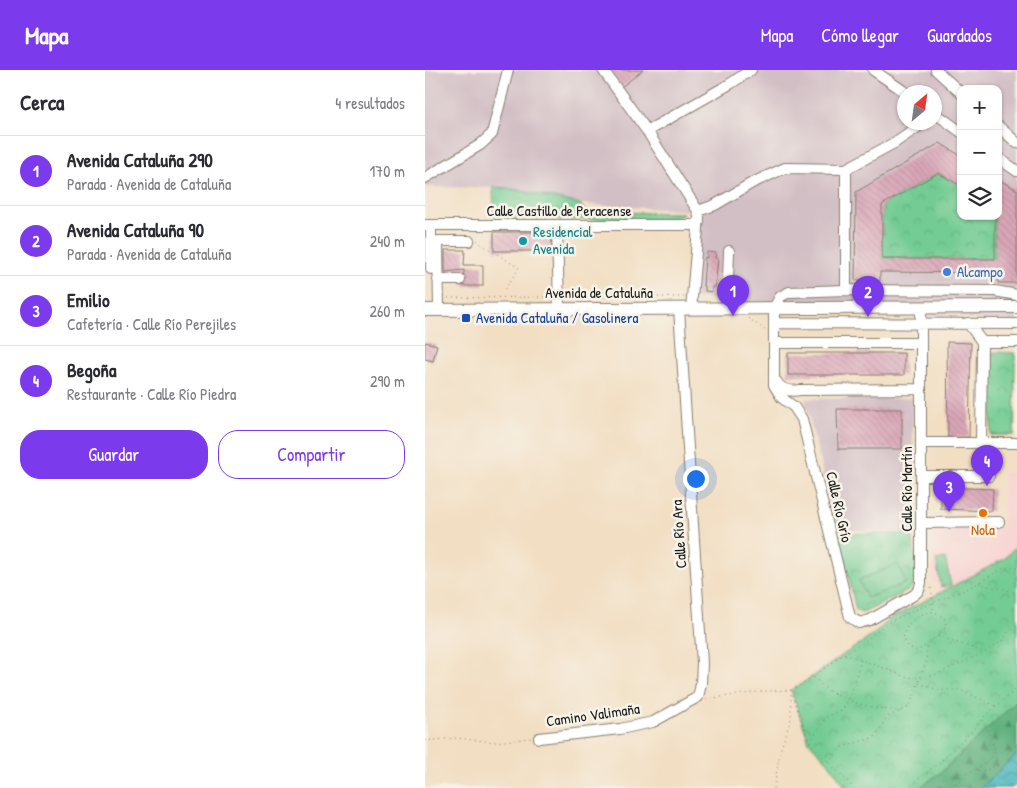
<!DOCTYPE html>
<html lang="es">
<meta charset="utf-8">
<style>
body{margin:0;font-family:"Patrick Hand",sans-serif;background:#f2f2f3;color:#2b2b33}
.controls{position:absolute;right:15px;top:15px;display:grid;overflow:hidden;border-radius:10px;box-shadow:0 1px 4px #0004}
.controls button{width:45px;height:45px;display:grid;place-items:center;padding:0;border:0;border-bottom:1px solid #e1e1e2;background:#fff;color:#2b2b33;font:25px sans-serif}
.compass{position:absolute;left:472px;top:15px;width:45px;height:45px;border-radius:50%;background:#fff;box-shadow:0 1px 4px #0004;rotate:29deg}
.you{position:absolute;left:270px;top:408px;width:18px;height:18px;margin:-12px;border:4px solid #fff;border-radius:50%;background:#1a73e8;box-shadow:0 0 0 8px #1a73e833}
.badge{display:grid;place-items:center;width:32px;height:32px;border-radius:50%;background:#7c3aed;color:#fff;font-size:16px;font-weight:700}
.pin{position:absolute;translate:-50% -41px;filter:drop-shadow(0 1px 2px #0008)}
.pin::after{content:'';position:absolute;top:26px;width:18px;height:15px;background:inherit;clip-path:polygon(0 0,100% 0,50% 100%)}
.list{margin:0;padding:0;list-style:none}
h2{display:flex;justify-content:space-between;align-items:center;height:65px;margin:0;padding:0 20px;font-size:21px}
h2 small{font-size:16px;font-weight:400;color:#7c7c81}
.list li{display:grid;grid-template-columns:32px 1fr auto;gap:15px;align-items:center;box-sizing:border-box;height:70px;padding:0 20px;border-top:1px solid #e1e1e2}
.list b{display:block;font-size:19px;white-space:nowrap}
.list p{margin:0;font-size:16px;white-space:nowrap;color:#7c7c81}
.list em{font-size:16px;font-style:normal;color:#7c7c81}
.actions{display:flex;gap:10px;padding:15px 20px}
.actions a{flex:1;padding:11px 0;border:1px solid #7c3aed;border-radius:20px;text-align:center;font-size:18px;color:#7c3aed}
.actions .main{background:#7c3aed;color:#fff}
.icon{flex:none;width:28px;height:28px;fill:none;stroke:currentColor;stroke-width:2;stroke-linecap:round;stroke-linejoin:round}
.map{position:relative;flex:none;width:592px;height:718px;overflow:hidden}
header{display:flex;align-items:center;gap:30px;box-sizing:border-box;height:70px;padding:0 25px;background:#7c3aed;color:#fff}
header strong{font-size:24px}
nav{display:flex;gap:28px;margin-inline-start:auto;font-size:18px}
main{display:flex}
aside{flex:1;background:#fff}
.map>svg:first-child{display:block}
</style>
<header>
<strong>Mapa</strong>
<nav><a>Mapa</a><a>Cómo llegar</a><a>Guardados</a></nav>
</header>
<main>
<aside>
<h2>Cerca<small>4 resultados</small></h2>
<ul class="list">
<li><span class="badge">1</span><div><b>Avenida Cataluña 290</b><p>Parada · Avenida de Cataluña</p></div><em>170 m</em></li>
<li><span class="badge">2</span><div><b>Avenida Cataluña 90</b><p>Parada · Avenida de Cataluña</p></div><em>240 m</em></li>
<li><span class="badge">3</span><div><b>Emilio</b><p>Cafetería · Calle Río Perejiles</p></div><em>260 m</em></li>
<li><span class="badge">4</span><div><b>Begoña</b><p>Restaurante · Calle Río Piedra</p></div><em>290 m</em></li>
</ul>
<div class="actions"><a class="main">Guardar</a><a>Compartir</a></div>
</aside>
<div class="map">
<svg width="592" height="718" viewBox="0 0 592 718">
<defs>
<pattern id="forest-firs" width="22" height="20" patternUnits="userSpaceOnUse" patternTransform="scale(1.25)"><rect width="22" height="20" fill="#5eb07d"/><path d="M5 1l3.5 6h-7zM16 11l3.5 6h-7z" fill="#4d8e66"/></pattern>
<pattern id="park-crowns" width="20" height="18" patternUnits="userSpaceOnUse" patternTransform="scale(1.25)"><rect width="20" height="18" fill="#73cc93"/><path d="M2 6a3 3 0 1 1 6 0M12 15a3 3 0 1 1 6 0" fill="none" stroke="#63af7e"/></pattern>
<pattern id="water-waves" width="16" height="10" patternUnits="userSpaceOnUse" patternTransform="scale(1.25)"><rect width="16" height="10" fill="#48b7bf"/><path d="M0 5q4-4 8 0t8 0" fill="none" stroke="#3b949a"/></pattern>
<pattern id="building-back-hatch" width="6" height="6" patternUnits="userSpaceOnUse" patternTransform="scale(1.25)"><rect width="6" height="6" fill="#daa6b8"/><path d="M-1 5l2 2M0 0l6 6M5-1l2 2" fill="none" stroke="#ba8e9e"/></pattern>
</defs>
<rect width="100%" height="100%" fill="#f7f3e8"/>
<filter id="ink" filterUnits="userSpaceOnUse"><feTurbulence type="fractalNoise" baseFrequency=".02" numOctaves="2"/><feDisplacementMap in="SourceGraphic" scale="10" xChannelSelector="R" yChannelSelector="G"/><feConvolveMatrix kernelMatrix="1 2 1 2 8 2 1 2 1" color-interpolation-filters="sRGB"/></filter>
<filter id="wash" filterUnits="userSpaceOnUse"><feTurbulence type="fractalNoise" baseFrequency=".0096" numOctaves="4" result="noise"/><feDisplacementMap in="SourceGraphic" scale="20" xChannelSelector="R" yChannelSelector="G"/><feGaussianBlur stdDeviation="1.12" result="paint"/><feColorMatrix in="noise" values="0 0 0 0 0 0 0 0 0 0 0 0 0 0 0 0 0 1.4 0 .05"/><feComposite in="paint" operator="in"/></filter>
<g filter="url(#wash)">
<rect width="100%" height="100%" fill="#f2dec2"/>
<path fill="#f7d0cf" d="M578 403H592V494L587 485 513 525 512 513H508V457H578Z"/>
<path fill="#d2bec5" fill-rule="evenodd" d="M0 0H592V252L348 235 267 227 273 141 155 134 83 118 0 117ZM536 19H573V146H536ZM480 22H510V52H480Z
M487 328 491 463 411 459 380 329Z"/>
<path fill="url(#forest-firs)" stroke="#3d664c" d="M592 631V684L555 718H495L517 701Z"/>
<path fill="url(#park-crowns)" stroke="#487458" d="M513 103 536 116V146H570V189H457V135Z
M68 117 83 118 155 134 161 142 258 143 251 149 69 150Z
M567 282 590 283 589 365H566Z
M414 463 487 464C489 481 496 506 484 520L442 541 437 543 431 540Z
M592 475V631L517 701 495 718H421L403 692 384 672 366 620C384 610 401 597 418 585 436 572 448 568 463 550L579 489Z"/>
<path fill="#73cc93" stroke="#487458" d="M520 488 526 515 516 517 511 490Z
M473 494 481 513 442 528 434 510Z"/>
<path fill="url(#water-waves)" stroke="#326a6e" d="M592 684V713L587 718H555Z"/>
<g id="blocks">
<path fill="url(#building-back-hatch)" d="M181 0H218L195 18Z
M515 73 536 86V116L513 103 457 135V189H570V146H573V109L592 120V213H573V203L455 202V211L430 210 431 122Z
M69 162H127V181H69Z
M20 180H40L39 195H58V216H38L39 200 20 202Z
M282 182 291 183 290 188H293L290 217H287V222L280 221V216H278L280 187 282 188Z
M0 272 12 275 8 291 0 289Z
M522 272 546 273 544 367H523Z
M363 283H479V305H363Z
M412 339H477V379H413Z
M516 417 568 419 567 441 516 439Z"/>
</g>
</g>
<g filter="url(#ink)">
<use href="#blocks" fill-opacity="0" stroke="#877d6f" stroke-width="1"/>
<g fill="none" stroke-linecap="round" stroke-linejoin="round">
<defs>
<path id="minor" d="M178 0 222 61 273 141 274 147 266 239
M448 0 480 22
M511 0 536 23
M510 43 536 62
M573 56 592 73
M222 61 305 14 326 0
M573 88 592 101
M0 108 55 75 67 64 83 0
M273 141 290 135 327 113 360 98 421 99 469 73 500 52
M0 155H268L274 152
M6 155V199
M132 156 134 240
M13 210H35
M421 220V99
M496 238V513L494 520 489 525 445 550 434 553 425 547 377 349 369 337 357 328 349 315V238L355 227 364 222 421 220 570 221 592 225
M302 239 304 181
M14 240 13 171H44
M349 253 592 254
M543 253 557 272 556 373
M557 272H592
M349 273H496
M351 311C356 320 364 322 375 320L495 319
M497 373H592
M497 406H564
M497 453 574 452
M114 668 195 659 228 652 273 627 276 614 277 593 254 239"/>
<path id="major" d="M0 240 592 237"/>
</defs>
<use href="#minor" stroke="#877d6f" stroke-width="12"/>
<use href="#major" stroke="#877d6f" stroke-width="14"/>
<path stroke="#877d6f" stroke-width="1" stroke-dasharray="1 4" stroke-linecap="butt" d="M52 170 56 174 94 198 80 219
M143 227H259
M23 228 124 227
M323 248 340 260
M554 513C565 519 584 517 592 525
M506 518 508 531V541
M513 566 559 582
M420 584 464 600 480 607 496 608 510 605 560 582 576 572 584 561 592 556
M389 607C392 610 396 615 400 618 420 633 452 639 476 641
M494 613 513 620H535L571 636
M366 620 384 672 429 718
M281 629 342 621 366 620 376 615 419 584 438 573 462 553 487 541 544 518 579 498H592
M0 671 30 668 70 672 106 668
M385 672 401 647 417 640 423 630 436 590
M403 692 417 677 450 667 462 647 484 637 501 593 502 575 492 581C489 579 484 578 482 575 469 561 496 540 509 542 512 543 516 546 519 548L521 555 519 559 502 575
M553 700C571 703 581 684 592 674
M349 718 355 681 366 649V623
M482 718 515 692 545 663 558 648 592 618
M522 718 537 710 542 703 552 699 569 685 570 679 558 649"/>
<use href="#minor" stroke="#fff" stroke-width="10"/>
<use href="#major" stroke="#fff" stroke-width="12"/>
</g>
</g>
<circle fill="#0f9aa8" stroke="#f7f3e8" stroke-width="2" cx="98" cy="171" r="5"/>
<circle fill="#3f7fe0" stroke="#f7f3e8" stroke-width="2" cx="522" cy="202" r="5"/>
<rect fill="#1a4fb4" stroke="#f7f3e8" stroke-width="2" x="36" y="243" width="10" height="10" rx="2.5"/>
<circle fill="#e8710a" stroke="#f7f3e8" stroke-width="2" cx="558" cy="443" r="5"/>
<g text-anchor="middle" stroke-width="5" stroke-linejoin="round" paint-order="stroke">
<g font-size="15" fill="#1c1c1c" stroke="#f7f3e8">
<text x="134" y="146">Calle Castillo de Peracense</text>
<text x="174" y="228">Avenida de Cataluña</text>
<text transform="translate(482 419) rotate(-90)" y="5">Calle Río Martín</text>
<text transform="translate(414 437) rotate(77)" y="5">Calle Río Grío</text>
<text transform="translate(254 464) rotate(-94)" y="5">Calle Río Ara</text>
<text transform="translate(168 645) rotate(-8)" y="5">Camino Valimaña</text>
</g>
<g font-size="15" fill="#0d838f" stroke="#f7f3e8" text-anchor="start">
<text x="108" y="167">Residencial<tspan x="108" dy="17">Avenida</tspan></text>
</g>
<g font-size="15" fill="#366cbe" stroke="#f7f3e8" text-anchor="start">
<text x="532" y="207">Alcampo</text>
</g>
<g font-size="15" fill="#164399" stroke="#f7f3e8" text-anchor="start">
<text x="51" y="253">Avenida Cataluña / Gasolinera</text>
</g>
<g font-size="15" fill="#c56008" stroke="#f7f3e8">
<text x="558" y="465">Nola</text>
</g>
</g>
</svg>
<div class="controls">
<button>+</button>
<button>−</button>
<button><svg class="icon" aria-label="layers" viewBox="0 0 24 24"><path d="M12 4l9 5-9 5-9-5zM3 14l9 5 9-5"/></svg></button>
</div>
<svg class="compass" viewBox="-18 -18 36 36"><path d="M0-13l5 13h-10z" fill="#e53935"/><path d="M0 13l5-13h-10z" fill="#7c7c81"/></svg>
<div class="you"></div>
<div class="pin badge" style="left:308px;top:246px">1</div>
<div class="pin badge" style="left:443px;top:247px">2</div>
<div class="pin badge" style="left:524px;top:442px">3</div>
<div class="pin badge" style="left:562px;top:416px">4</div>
</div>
</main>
